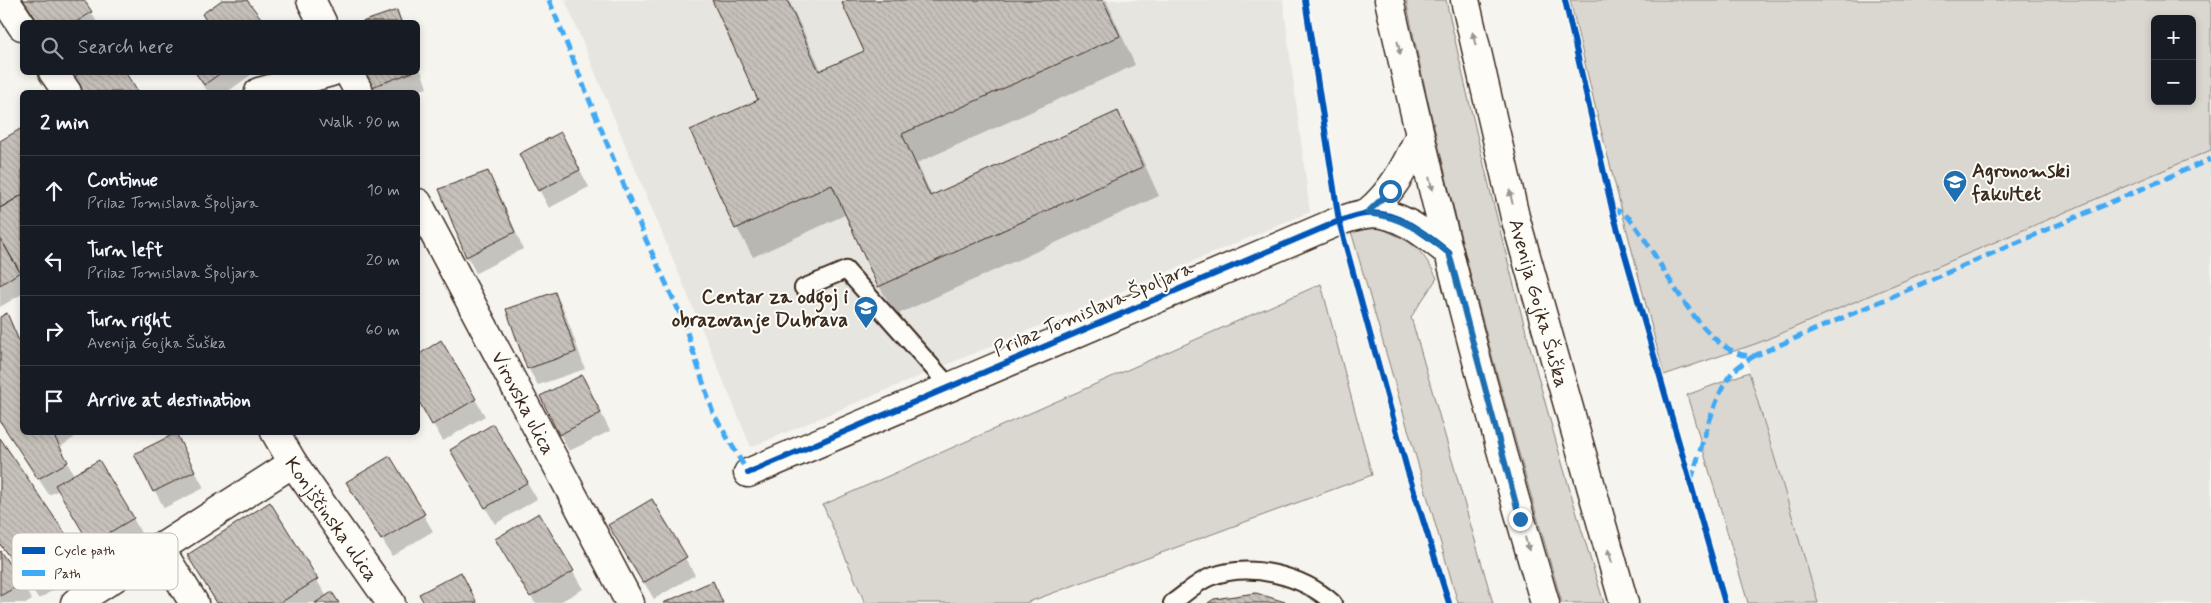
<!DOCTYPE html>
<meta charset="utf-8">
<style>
body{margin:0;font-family:Mynerve,sans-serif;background:#20242c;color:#f1f3f6}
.controls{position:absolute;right:15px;top:15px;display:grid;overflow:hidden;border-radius:8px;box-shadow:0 2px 8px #0003}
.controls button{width:45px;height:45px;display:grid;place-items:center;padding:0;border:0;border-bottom:1px solid #363941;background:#171b24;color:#f1f3f6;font:25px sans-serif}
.stop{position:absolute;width:15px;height:15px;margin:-11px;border:4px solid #1f6fb2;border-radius:50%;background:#fff}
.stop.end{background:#1f6fb2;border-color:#fff;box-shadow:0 1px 5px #0008}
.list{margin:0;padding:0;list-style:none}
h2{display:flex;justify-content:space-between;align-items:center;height:65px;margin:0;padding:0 20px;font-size:21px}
h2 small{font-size:16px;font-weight:400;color:#9ea1a6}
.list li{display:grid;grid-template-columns:32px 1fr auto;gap:15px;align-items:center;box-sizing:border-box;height:70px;padding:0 20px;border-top:1px solid #363941}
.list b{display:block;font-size:19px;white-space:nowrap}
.list p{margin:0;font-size:16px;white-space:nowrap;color:#9ea1a6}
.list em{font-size:16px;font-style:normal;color:#9ea1a6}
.icon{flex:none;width:28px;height:28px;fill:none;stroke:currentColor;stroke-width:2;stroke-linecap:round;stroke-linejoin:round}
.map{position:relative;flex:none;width:2211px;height:603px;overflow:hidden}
.search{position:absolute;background:#171b24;box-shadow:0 2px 8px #0003;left:20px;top:20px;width:400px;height:55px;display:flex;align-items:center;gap:12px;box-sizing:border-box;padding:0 18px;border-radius:8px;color:#9ea1a6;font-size:19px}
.panel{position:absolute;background:#171b24;box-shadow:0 2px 8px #0003;left:20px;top:90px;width:400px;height:345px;border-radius:8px}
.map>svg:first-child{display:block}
</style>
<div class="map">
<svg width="2211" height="603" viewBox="0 0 2211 603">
<defs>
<pattern id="building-back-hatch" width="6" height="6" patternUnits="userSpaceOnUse" patternTransform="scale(1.25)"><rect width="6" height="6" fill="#c7c1bb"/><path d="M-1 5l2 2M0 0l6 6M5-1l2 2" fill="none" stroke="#aca6a0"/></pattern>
</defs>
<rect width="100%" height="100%" fill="#f5f4ee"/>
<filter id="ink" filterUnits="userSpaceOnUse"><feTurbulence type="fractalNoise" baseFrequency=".02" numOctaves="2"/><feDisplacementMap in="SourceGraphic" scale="10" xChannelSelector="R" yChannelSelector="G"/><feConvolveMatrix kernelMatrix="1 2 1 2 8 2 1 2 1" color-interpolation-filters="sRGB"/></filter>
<g filter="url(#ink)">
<path fill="#e7e5df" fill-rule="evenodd" d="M565 0H1283L1310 212 751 447Z
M1636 0H2211V603H1818L1742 345ZM2155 19H2192V101H2155Z"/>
<path fill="#dad6d0" stroke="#8a8077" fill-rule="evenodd" d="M1406 0H1446C1491 203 1542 405 1604 603H1562C1504 404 1448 203 1406 0Z
M1570 0H2211V150L1758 343 1664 375 1596 110ZM2155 19H2192V101H2155Z
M1380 228C1412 242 1420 246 1437 278L1411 317 1493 603H1458L1351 231Z
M1321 284 1372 475 1026 603H865L823 505Z
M1749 372 1818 603H1748L1687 395Z"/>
<path fill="#0003" d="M24 0H83L97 22H38Z
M224 0H246L262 22H208L203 15Z
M714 0H789L822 72 866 52 851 0H1106L1135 65 917 163 932 196 1117 112 1134 141 1159 196 896 315 879 286 847 214 753 257 737 228 692 131 759 100Z
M396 12 403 22H366Z
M418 61 427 88 413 92H373L365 72H418Z
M123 72 137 92H83L75 78Z
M194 72H255L227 92H208Z
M22 130V294L0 307V142Z
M570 151 589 187 549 208 520 154Z
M488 173 498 190 523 249 476 273 467 256Z
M555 293 564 310 585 369 538 385 528 368Z
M6 314 22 346V432H82L59 448 74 475 133 518 142 535 101 560 59 490 49 495 0 419V318Z
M441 342 485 416 443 441 418 398V356Z
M591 393 610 431 569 451 560 434Z
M493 425 537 499 495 524 452 450Z
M0 440 86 569 39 599 0 545Z
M185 452 204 488 164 508 136 455Z
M389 458 433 531 392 556 358 499Z
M651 501 695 575 654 599 610 526Z
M270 504 327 597 338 603H217L188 555Z
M539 515 583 589 558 603H535L497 539Z
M0 554 22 584 32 600 27 603H0Z"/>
<path fill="url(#building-back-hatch)" stroke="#3b2a1e" d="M23 0H84L92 12 76 22H38Z
M222 0H247L264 22H207L202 14Z
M712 0H787L819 71 864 51 842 3 848 0H1103L1120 36 902 134 930 196 1118 111 1143 167 878 287 832 185 735 229 690 130 758 100Z
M397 10 401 22H362Z
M81 72H125L138 92H83L73 78Z
M195 72H222L204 85Z
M364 72H413L369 88Z
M22 128V195L0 208V141Z
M561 132 580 170 538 191 519 154Z
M488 171 515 232 466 257 439 189Z
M22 195V271L20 272 0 238V208Z
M0 238 20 272 0 285Z
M555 292 576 352 527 369 506 309Z
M7 313 22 348V432H52L68 462 38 479 0 421V317Z
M441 340 476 399 432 425 418 400V355Z
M582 375 601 413 559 435 540 396Z
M493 424 528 482 485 508 450 450Z
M176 433 195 471 153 492 134 454Z
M0 438 78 552 28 583 0 544Z
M390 456 425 514 381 540 346 482Z
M99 460 134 518 90 544 55 485Z
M652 499 687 557 643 583 608 525Z
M270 502 318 579 280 603H217L187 555Z
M539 513 574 571 530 597 495 539Z
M0 551 23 583 0 596Z
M461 572 477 603H424L419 594Z
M713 581 723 603H663Z
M332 592 339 603H315Z
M1256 593 1288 603H1208L1214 599Z"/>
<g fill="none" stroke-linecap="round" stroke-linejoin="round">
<defs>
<path id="lane" d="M803 288 846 270 950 387
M1172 603C1184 595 1197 582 1210 577 1250 562 1302 575 1333 603"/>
<g id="street">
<path d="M5 0 22 26"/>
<path d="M311 0 322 22"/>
<path d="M53 72 67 92"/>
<path d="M348 72 359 92"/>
<path d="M259 92 331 72"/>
<path id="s1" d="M418 203 630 603"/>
<path d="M1367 213C1392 193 1406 166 1419 137"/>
<path id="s2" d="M275 432 293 463 391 603"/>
<path d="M748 473 1339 221C1347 219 1356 215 1365 214 1395 208 1428 236 1449 253"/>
<path d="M159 547 194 603"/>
<path d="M75 603 293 463"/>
</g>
<g id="secondary">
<path d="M1389 0C1434 203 1486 404 1545 603"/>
<path id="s3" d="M1465 0 1515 217 1624 603"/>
</g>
</defs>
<use href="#lane" stroke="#3b2a1e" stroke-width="20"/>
<use href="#street" stroke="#3b2a1e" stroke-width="31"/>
<use href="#secondary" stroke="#3b2a1e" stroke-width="31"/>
<use href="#lane" stroke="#fdfcf7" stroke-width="16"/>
<use href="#street" stroke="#fdfcf7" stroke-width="28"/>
<use href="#secondary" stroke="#fdfcf7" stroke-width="28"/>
<path stroke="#3fa9f5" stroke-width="5" stroke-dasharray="10 5" stroke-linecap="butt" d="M549 0 646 240 683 320 713 413 748 473
M1612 208C1618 211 1625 214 1629 218 1660 253 1701 358 1754 356L2211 159
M1691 480C1701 450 1712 404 1728 378 1734 369 1744 362 1754 356"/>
<defs>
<path id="cycleway" d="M1305 0 1339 221 1407 469 1449 603
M1565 0 1613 213 1725 603
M748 473 1339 221C1347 219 1356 215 1365 214 1395 208 1428 236 1449 253"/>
</defs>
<use href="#cycleway" stroke="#fdfcf7" stroke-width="9"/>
<use href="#cycleway" stroke="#0057b8" stroke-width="6"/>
</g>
<defs><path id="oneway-solid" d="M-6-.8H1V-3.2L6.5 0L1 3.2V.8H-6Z" transform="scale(1.25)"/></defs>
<g fill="#9c938a">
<use href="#oneway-solid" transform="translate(1474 39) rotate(-103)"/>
<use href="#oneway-solid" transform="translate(1399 48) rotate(77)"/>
<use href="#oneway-solid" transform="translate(1431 184) rotate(75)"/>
<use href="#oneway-solid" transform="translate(1511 197) rotate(-103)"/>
<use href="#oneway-solid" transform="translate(1527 544) rotate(74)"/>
<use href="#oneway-solid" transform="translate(1610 556) rotate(-106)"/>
</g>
</g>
<g fill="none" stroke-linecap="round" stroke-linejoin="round" filter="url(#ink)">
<path stroke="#1f6fb2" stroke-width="6" d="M1390 191 1367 213C1403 217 1422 231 1449 253L1520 519"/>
</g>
<defs>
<symbol id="university-pin" viewBox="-11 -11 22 30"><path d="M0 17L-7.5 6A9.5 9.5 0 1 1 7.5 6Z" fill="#1f6fb2" stroke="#fdfcf7"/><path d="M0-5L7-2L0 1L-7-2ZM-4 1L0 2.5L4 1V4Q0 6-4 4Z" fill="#fff"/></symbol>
<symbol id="school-pin" viewBox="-11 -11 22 30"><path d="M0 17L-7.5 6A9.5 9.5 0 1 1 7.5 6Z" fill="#1f6fb2" stroke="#fdfcf7"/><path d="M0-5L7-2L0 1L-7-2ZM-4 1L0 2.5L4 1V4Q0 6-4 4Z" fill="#fff"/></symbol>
</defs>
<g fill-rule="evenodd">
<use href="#university-pin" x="1941" y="168" width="28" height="38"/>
<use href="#school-pin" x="852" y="294" width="28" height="38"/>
</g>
<g text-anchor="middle" stroke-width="4" stroke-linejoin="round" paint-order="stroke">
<g font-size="20" font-weight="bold" fill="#3b2a1e" stroke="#fdfcf7" text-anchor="start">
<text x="1972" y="177">Agronomski<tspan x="1972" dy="23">fakultet</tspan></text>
<text x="848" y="303" text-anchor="end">Centar za odgoj i<tspan x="848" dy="23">obrazovanje Dubrava</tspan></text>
</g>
<g font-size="20" fill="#3b2a1e" stroke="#fdfcf7">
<text dy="7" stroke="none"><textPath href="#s3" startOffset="312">Avenija Gojka Šuška</textPath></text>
<text transform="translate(1093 308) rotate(-23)" y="7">Prilaz Tomislava Špoljara</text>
<text dy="7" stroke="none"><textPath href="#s1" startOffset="226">Virovska ulica</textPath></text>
<text dy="7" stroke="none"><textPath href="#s2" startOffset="104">Konjščinska ulica</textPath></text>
</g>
</g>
<rect x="12" y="533" width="166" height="57" rx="8" fill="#fdfcf7" stroke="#c3bdb6" stroke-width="1"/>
<rect x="22" y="547" width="23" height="7" fill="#0057b8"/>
<rect x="22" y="570" width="23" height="6" fill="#3fa9f5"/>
<g font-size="14" fill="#3b2a1e">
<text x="54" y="555">Cycle path</text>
<text x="54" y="578">Path</text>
</g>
</svg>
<div class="controls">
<button>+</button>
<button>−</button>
</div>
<div class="stop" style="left:1390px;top:191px"></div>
<div class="stop end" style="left:1520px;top:519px"></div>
<div class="search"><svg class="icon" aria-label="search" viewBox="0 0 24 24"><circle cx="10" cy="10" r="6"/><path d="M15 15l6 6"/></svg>Search here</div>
<section class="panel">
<h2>2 min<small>Walk · 90 m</small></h2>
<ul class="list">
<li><svg class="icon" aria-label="ahead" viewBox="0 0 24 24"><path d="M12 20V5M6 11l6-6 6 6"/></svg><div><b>Continue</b><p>Prilaz Tomislava Špoljara</p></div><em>10 m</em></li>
<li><svg class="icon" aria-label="left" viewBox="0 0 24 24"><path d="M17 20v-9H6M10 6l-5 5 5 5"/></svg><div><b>Turn left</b><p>Prilaz Tomislava Špoljara</p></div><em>20 m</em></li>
<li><svg class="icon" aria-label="right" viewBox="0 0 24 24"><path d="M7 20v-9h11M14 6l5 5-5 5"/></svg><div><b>Turn right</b><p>Avenija Gojka Šuška</p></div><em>60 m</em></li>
<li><svg class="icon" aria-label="arrive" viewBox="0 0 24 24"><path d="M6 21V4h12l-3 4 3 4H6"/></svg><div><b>Arrive at destination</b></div></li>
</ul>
</section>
</div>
